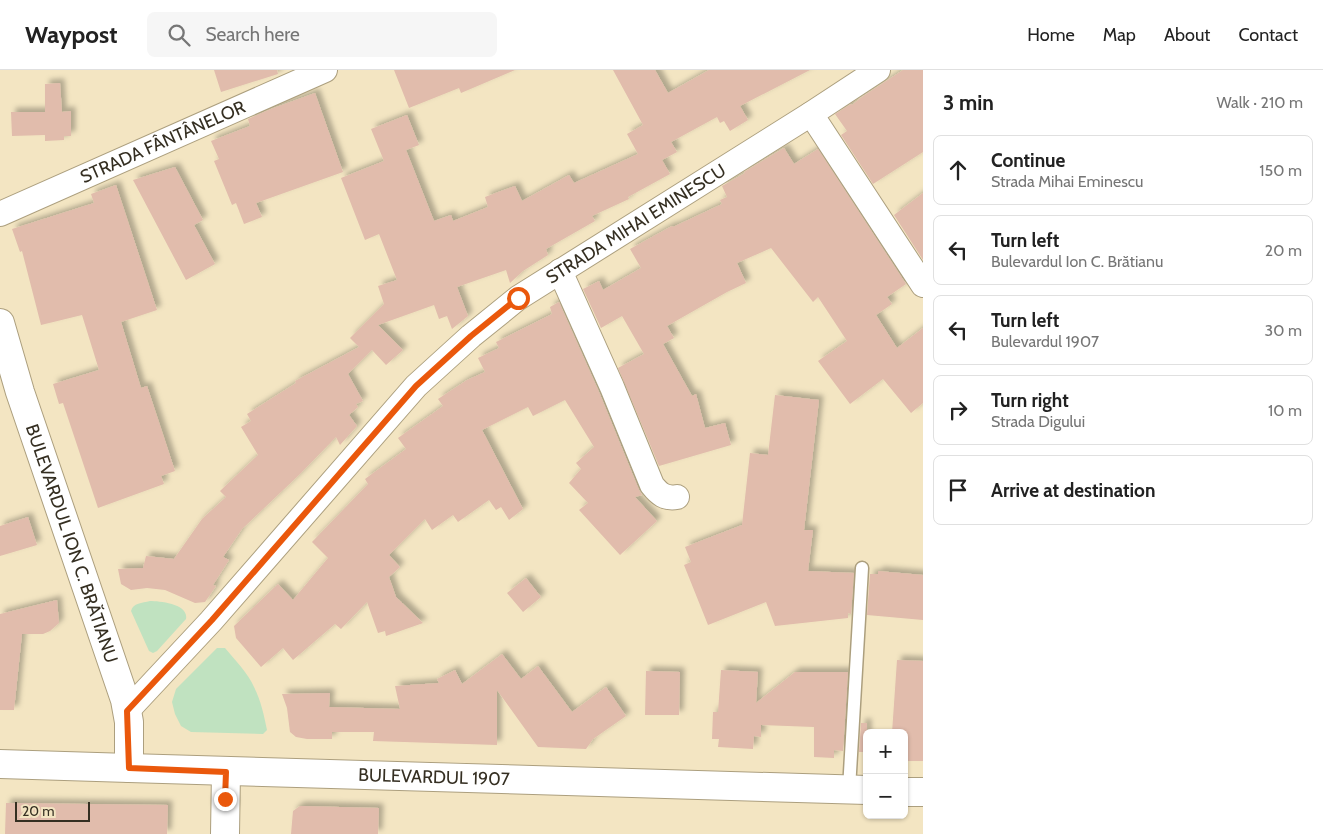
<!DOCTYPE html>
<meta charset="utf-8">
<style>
body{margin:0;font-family:Cabin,sans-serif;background:#f6f6f6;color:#222}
.controls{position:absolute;right:15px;bottom:15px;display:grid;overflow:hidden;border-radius:8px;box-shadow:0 1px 4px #0004}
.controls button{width:45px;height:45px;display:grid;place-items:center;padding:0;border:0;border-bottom:1px solid #e0e0e0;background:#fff;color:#222;font:25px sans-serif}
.scale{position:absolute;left:15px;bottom:12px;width:75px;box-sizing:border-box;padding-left:5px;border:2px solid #352f22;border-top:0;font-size:14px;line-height:18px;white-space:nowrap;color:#352f22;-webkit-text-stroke:4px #f3e5c2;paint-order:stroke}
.stop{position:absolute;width:15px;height:15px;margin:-11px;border:4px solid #ea580c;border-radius:50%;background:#fff}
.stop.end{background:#ea580c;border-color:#fff;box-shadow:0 1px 5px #0008}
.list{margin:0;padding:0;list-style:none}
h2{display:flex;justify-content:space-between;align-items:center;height:65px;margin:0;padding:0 20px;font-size:21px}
h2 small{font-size:16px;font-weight:400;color:#767676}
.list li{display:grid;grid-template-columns:32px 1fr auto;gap:15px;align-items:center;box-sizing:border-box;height:70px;margin:0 10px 10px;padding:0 10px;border:1px solid #e0e0e0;border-radius:8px}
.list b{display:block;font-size:19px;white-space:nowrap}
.list p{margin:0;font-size:16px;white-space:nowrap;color:#767676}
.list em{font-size:16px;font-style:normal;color:#767676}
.icon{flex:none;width:28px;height:28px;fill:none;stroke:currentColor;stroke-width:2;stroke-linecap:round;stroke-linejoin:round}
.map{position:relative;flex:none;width:923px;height:764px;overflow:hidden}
header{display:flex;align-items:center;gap:30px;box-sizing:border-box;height:70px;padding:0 25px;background:#fff;border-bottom:1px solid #e0e0e0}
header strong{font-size:24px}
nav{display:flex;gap:28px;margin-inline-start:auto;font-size:18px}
.search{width:350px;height:45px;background:#f6f6f6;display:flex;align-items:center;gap:12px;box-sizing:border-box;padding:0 18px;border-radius:8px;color:#767676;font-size:19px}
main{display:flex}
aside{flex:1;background:#fff}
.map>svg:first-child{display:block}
</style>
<header>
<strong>Waypost</strong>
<div class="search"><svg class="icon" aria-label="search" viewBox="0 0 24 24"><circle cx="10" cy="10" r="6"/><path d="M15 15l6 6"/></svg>Search here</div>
<nav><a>Home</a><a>Map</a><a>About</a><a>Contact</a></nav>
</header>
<main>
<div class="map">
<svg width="923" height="764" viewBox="0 0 923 764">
<defs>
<filter id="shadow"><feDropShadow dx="4.5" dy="-4.5" stdDeviation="2.5" flood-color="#0004"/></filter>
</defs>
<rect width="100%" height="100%" fill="#f3e5c2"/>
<path fill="#c0e2c0" d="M150 531C160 531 189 534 186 549L157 581 153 583 149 581 131 541C133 533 142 533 150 531Z
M217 578H225C235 590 248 603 254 617 261 631 264 645 267 660L263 664 191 662 181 656 175 644 172 632 176 619Z"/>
<path fill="#e1bcac" filter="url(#shadow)" d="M214 0H277L278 4 221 22Z
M394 0H515L461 23 459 18 409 38Z
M613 0H655L668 23 709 0H810L740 36 748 50 730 61 724 51 720 53 717 47 671 72 677 82 662 90 670 104 628 127 629 129 592 146 595 151 546 179 548 185 523 201 510 213 506 200 457 217 468 246 452 259 447 246 439 249 434 235 378 255 403 280 386 295 372 280 348 304 363 331 356 334 358 337 349 345 357 356 340 375 336 367 300 404 242 459 223 487 229 490 213 515 216 516 205 532 195 533 165 520 147 518 131 520 121 514 118 499 143 498 146 486 174 489 202 449 226 427 220 421 258 385 241 357 251 351 247 344 296 313 295 311 359 277 350 268 384 234 378 216 397 210 379 164 365 170 341 108 384 91 371 59 407 45 419 75 406 80 434 151 451 145 453 151 488 137 485 127 501 121 515 116 522 131 569 105 574 113 638 84 627 64 643 55Z
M903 0H923V82L873 114 841 65 847 61 835 44 851 34 852 35 862 27Z
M60 13 62 42 71 41V66H64V70L45 71V65L12 66 11 42H45V14Z
M315 23 343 102 256 133 262 147 244 154 236 133 232 135 214 91 219 89 211 71 250 56 248 49 271 39Z
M784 78 794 94 818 79 906 214 887 227 892 234 876 245 897 278 923 258V333L911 343 883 309 850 334 818 291 847 271 818 227 813 232 771 178 737 193 746 213 727 222 667 256 674 268 663 274 692 326 696 324 705 358 725 353 731 375 659 396 618 298 644 284 622 246 601 258 583 219 599 211 603 220 641 198 630 179 672 156 673 157 722 134 720 130 727 127 722 116 745 103 744 102Z
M175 97 203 150 194 155 215 194 186 210 133 110Z
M116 115 157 240 121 252 141 318 147 316 175 401 161 406 164 414 98 438 63 333 59 334 53 314 99 300 82 245 41 255 22 181 20 182 12 159 94 133 91 124Z
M923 123V190L894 145Z
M559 232 599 322 639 420 642 425 635 427 657 451 620 485 579 440 588 433 569 413 581 399 576 393 594 377 565 330 533 346 528 337 482 360 523 439 509 450 501 437 496 440 489 430 458 452 453 445 432 460 425 449 389 485 400 497 389 507 396 527 423 553 386 566 385 561 378 563 367 532 341 559 335 554 293 590 283 578 261 597 236 568 234 556 278 514 293 530 328 488 312 472 368 414 365 409 406 379 398 368 443 336 438 329 467 310 485 302 478 288 499 278 496 272 552 244 550 237Z
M775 325 819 330 804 460H813L808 501 854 503 851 544 848 543V548L775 556 766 532 708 555 684 495 691 492 685 477 742 455 750 383 768 385Z
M28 447 37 475 0 486V456Z
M878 501 923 505V550L867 545 870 504H878Z
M526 508 541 527 523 542 507 523Z
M57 530 59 553 50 561 43 564H22L14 640H0V544Z
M502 584 521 609 538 596 572 642 606 617 626 646 593 669 586 679 538 677 497 620V675L373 671 374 662H332V669H307L296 667 290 662 287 638 282 624 330 623 329 637 400 639 395 616 439 613 437 609 455 600 462 614Z
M897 590 923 591V691H904V663H892Z
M721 600 758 602 756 633 795 602H848L843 681 834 680V688L814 687V657L761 655V667L754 666 753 679 718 677 719 669H712L713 642H718Z
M646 601 680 602 679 645H645Z
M861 653H867V682H859Z
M6 733 168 735 167 764H5Z
M300 736 379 738 378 764H291L293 741Z"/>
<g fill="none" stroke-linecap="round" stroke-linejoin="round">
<defs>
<path id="lane" d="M849 719 862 498"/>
<g id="street">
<path d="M811 44 923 215"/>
<path id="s1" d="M0 144 325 0"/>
<path d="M560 201 612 317 652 415C659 424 665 429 677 427"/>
<path id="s2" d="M127 641 211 551 416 316 471 266 518 228 811 44 878 0"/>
</g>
<g id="secondary">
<path id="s3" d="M129 698 867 720"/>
<path d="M904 722H923"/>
<path d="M225 764 226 702"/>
</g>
<g id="primary">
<path id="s4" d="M0 253 20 322 125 630 129 652V698L0 694"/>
</g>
</defs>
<use href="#lane" stroke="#ac9f7e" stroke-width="15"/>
<use href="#street" stroke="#ac9f7e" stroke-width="26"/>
<use href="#secondary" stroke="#ac9f7e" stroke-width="30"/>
<use href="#primary" stroke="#ac9f7e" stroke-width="30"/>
<use href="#lane" stroke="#fff" stroke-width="12"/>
<use href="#street" stroke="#fff" stroke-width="24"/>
<use href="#secondary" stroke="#fff" stroke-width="28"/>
<use href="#primary" stroke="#fff" stroke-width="28"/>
</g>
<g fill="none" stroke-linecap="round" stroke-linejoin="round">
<path stroke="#ea580c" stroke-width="6" d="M225 729 226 702 129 698 127 641 212 550 416 316 471 266 518 228"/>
</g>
<g text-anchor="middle" stroke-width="4" stroke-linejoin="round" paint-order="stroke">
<g font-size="18" fill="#352f22" stroke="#f3e5c2">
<text dy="6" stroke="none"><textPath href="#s1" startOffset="178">STRADA FÂNTÂNELOR</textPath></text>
<text dy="6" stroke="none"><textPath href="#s2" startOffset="709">STRADA MIHAI EMINESCU</textPath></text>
<text dy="6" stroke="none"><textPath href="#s4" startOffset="232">BULEVARDUL ION C. BRĂTIANU</textPath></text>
<text dy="6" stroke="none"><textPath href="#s3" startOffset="305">BULEVARDUL 1907</textPath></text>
</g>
</g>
</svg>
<div class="controls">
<button>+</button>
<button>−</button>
</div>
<div class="scale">20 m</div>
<div class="stop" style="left:518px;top:228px"></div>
<div class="stop end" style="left:225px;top:729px"></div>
</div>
<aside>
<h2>3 min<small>Walk · 210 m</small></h2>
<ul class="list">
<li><svg class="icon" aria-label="ahead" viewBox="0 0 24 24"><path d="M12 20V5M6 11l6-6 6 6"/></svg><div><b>Continue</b><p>Strada Mihai Eminescu</p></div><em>150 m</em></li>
<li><svg class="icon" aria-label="left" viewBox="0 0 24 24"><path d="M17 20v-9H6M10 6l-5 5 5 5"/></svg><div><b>Turn left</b><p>Bulevardul Ion C. Brătianu</p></div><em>20 m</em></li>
<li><svg class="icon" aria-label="left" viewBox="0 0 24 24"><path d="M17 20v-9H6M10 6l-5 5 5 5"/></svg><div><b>Turn left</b><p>Bulevardul 1907</p></div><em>30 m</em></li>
<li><svg class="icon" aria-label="right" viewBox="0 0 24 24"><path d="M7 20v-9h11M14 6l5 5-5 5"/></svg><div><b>Turn right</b><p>Strada Digului</p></div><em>10 m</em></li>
<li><svg class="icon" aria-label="arrive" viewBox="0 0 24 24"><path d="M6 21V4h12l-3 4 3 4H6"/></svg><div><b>Arrive at destination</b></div></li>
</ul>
</aside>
</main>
